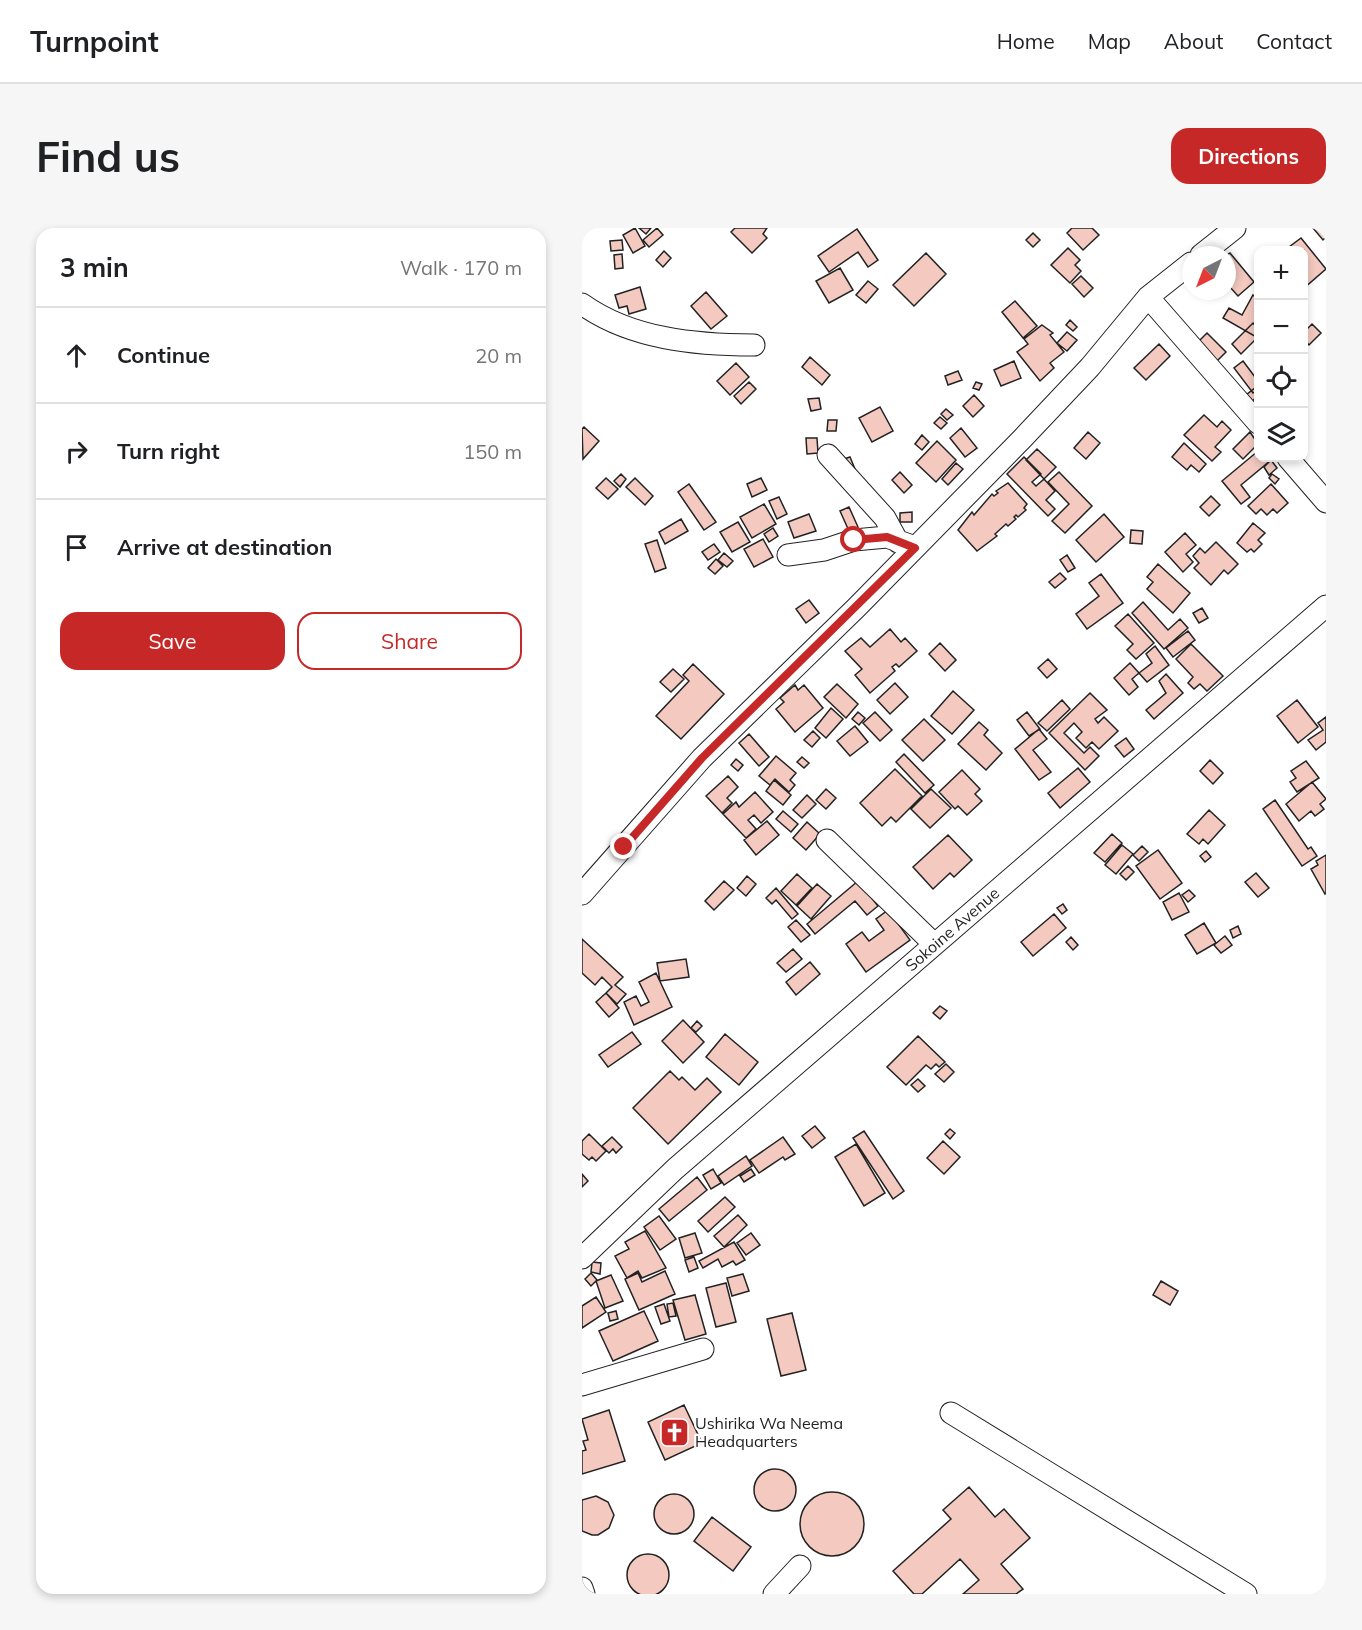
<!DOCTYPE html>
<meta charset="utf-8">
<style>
body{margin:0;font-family:Mulish,sans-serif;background:#f6f6f6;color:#202124}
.controls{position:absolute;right:18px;top:18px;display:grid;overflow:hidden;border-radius:12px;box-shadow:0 3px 9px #0003}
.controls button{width:54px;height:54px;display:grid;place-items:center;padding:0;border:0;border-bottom:2px solid #e0e0e0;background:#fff;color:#202124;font:30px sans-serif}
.compass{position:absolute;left:600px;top:18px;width:54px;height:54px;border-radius:50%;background:#fff;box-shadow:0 3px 9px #0003;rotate:222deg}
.stop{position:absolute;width:18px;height:18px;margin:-14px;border:4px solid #c62828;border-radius:50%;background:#fff}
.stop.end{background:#c62828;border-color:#fff;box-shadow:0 2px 6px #0008}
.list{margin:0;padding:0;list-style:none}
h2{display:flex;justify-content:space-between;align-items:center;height:78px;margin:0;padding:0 24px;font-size:26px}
h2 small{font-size:20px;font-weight:400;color:#757577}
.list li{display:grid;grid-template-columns:39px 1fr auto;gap:18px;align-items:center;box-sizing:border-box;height:96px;padding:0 24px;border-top:2px solid #e0e0e0}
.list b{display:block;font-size:22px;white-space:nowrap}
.list em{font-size:20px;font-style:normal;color:#757577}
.actions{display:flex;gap:12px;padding:18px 24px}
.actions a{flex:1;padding:14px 0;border:2px solid #c62828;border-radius:18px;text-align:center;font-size:21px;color:#c62828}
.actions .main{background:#c62828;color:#fff}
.icon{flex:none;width:33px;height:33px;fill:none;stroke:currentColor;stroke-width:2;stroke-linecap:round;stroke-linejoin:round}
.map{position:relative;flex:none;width:744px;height:1366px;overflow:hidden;border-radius:18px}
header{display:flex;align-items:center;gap:36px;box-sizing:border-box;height:84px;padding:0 30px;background:#fff;border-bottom:2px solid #e0e0e0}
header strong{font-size:28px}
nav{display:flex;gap:33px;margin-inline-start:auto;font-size:21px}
.intro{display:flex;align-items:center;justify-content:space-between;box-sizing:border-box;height:144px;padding:0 36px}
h1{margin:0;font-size:42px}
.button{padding:15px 27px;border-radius:18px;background:#c62828;color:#fff;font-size:21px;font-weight:700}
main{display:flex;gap:36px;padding:0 36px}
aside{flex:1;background:#fff;border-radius:18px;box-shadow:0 3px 9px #0003}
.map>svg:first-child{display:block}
</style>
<header>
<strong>Turnpoint</strong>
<nav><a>Home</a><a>Map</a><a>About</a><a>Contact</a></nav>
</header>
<div class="intro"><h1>Find us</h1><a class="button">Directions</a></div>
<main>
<aside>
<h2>3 min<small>Walk · 170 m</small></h2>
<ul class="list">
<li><svg class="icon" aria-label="ahead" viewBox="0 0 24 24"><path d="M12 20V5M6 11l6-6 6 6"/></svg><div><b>Continue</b></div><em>20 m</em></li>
<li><svg class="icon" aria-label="right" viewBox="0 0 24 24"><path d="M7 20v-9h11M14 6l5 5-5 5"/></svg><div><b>Turn right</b></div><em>150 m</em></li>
<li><svg class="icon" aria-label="arrive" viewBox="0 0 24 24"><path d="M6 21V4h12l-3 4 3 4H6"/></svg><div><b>Arrive at destination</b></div></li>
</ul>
<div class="actions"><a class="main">Save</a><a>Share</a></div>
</aside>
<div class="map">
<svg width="744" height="1366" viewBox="0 0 744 1366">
<rect width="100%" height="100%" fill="#fff"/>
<path fill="#f3c9c0" stroke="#222" stroke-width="1.5" d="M53 0 63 18 51 25 41 7Z
M57 0H69L64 6Z
M75 0 81 7 67 19 61 12Z
M153 0H185L181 6 185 10 170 25 149 4Z
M490 0H510L517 7 501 22 485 5Z
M731 0H744V9L741 12Z
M275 1 296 32 286 39 276 24 247 44 236 28Z
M451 5 458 12 451 19 444 12Z
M719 10 744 41 722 60V22H703Z
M40 12 41 22 29 23 28 13Z
M486 20 498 32 493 37 499 43 488 55 469 37Z
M82 23 89 30 81 39 74 32Z
M344 25 364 46 332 78 311 57Z
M648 25 672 54 656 68 648 59 645 60V27Z
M40 26 41 40 33 41 32 27Z
M258 40 271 62 247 75 234 53Z
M499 48 511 60 502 69 490 56Z
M286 53 296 61 284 75 274 67Z
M58 59 64 81 47 86 45 78 37 80 33 67Z
M124 64 145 88 129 101 109 78Z
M671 67 676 71V110L641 90 647 80 660 87Z
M433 73 455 98 441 110 420 84Z
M488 92 495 99 491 103 484 97Z
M671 95 676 101V109L659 126 650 116Z
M730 96 739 105 727 117 722 111V104Z
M460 97 471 105 468 107 482 124 468 135 472 140 458 153 435 124 446 116 442 111Z
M485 104 495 112 485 123 475 115Z
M625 105 644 124 633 135 614 116Z
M577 116 588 128 564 152 552 140Z
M228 129 248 147 240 157 220 139Z
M432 133 439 150 419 158 412 142Z
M661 133 676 153V161L671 165 652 140Z
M154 135 167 149 148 167 135 153Z
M376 143 380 152 366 157 363 148Z
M167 154 174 161 159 176 152 168Z
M394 154 400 156 397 162 391 160Z
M673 160 676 168 669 174 664 167Z
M392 167 402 178 391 189 381 178Z
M237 170 239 181 229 183 226 171Z
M298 179 311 203 290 214 277 190Z
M364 181 371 187 365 192 359 186Z
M622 187 635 199 640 193 649 202 633 219 639 224 630 233 602 207Z
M358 189 365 195 359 201 352 195Z
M246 192H255L254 203H245Z
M2 199 17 213 1 231 0 201Z
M379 200 395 220 383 229 368 210Z
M506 204 518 215 504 231 492 220Z
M668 204 676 216 661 231 651 221Z
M340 207 347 214 340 222 333 216Z
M224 210H235L236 225 225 226Z
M355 213 374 232 354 254 334 235Z
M602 215 624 236 617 244 609 237 605 242 590 229Z
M455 221 474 239 462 251 444 232Z
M676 223V230L689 232 659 257 668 269 659 276 640 253Z
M268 229 273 241 267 243 262 231Z
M442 229 459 246 450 254 454 258 462 251 473 263 464 272 473 281 466 288 425 246Z
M689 232 695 240 687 247 682 239Z
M374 235 381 241 366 257 360 251Z
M318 244 330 257 322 265 310 252Z
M477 244 510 278 483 305 470 293 487 276 466 254Z
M39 246 44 251 38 259 32 253Z
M690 246 697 251 693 256 687 250Z
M24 250 36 261 26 271 14 260Z
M53 250 71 268 63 277 44 259Z
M179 250 185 262 170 269 165 256Z
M426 255 445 276 442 280 444 282 436 289 434 287 432 289 434 291 426 298 424 296 413 306 415 308 395 323 376 302 390 284 392 287 410 266 412 268 416 265 414 263Z
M107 256 134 294 122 302 96 264Z
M689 256 706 275 695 285 691 281 685 287 679 281 674 286 666 278Z
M629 268 638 277 627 288 618 279Z
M197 269 205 286 195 291 187 273Z
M182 276 194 296 170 310 158 289Z
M267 279 276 299 267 303 258 283Z
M330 284V294H318V285Z
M227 286 234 303 212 310 206 294Z
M522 286 542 309 514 334 494 312Z
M99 291 106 303 83 316 77 304Z
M156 294 168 314 150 324 138 304Z
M671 295 683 305 676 312 680 316 672 324 669 321 665 324 655 315Z
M191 300 196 308 187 314 182 306Z
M549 302 561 303 560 316 548 315Z
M603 305 614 317 604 326 611 334 601 344 583 324Z
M181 311 191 329 172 339 162 321Z
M75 312 84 340 73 344 63 316Z
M634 314 656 336 646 346 642 342 629 357 612 340 617 335 611 328 618 320 623 325Z
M132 316 138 324 126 332 120 324Z
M142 325 151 333 145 339 136 332Z
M485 327 493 340 486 344 478 332Z
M134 331 141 338 133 346 126 340Z
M576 336 608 365 591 385 565 361 571 354 565 349Z
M478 345 484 351 473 360 467 354Z
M519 346 541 375 505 401 494 386 517 368 507 355Z
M227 372 237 385 224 395 214 381Z
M561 374 586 402 598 391 606 400 582 421 550 385Z
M620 380 626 390 617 395 611 385Z
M546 386 572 415 554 431 545 422 551 416 533 398Z
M308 401 319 414 323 410 335 423 317 439 314 436 310 439 313 443 288 465 273 447 280 441 263 423 279 410 288 419Z
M606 403 613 412 591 429 584 420Z
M358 415 374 432 363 443 347 426Z
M609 416 641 448 625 463 618 456 612 461 606 455 611 449 594 431Z
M573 418 587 437 565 454 557 445 570 435 564 426Z
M466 431 475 441 465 450 456 440Z
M548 435 557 445 550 451 556 459 547 467 532 450Z
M111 436 142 466 99 511 74 488 107 453 101 447Z
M91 441 102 451 89 464 78 454Z
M584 446 601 465 572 491 564 482 584 465 577 453Z
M313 455 326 469 308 486 295 472Z
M255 456 276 476 264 490 242 469Z
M213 457 216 462 222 457 241 480 213 504 194 481 202 474 198 470Z
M371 463 392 482 370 506 349 488Z
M508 465 525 482 513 491 516 495 522 489 536 503 517 521 510 514 504 520 494 510 500 504 492 495 482 505 502 525 508 519 517 528 503 542 467 505Z
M480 472 488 481 465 503 456 495Z
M715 472 736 499 716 515 695 488Z
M249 480 261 491 244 510 233 500Z
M276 484 283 490 277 497 270 491Z
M293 484 310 502 298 513 281 495Z
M445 484 458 501 447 508 435 492Z
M744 489V514L734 522 726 512 741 502 736 495Z
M342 491 363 512 341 533 320 512Z
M397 494 406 502 402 507 420 525 404 542 376 516Z
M273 498 286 514 268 528 255 513Z
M457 501 465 511 451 522 469 544 457 552 433 521Z
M231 503 238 510 230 519 222 512Z
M167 506 187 529 177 538 157 515Z
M544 510 552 521 542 529 533 518Z
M322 526 352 557 343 565 314 534Z
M194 528 214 545 208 552 213 557 207 564 193 551 188 557 177 548Z
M220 529 227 535 222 540 215 534Z
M154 531 161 537 156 543 149 537Z
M628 532 641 545 631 556 618 543Z
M724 533 737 550 715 564 708 554 714 550 709 543Z
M496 540 508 554 478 580 466 565Z
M313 541 340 568 314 594 309 589 300 598 278 575Z
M380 542 398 561 393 566 400 573 385 587 376 578 373 581 357 564Z
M146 548 156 559 145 570 150 575 140 585 124 568Z
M192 552 209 567 201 577 184 563Z
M730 554 744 571 738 576 742 581 733 588 729 583 717 593 704 576Z
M244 561 254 570 244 581 234 572Z
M349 561 369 580 348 600 329 581Z
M173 564 191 584 179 595 172 587 166 592 174 601 164 610 141 586 154 574 157 579Z
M225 567 234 576 220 590 211 582Z
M693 572 726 621 729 619 735 628 720 638 681 581Z
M627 582 643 597 626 616 621 611 617 616 605 606Z
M201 583 216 596 209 604 194 591Z
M185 593 197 607 174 627 162 612Z
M225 594 238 606 224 622 211 610Z
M530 606 540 615 523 634 512 625Z
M366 607 390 632 372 649 368 645 351 661 331 639Z
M540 617 551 626 534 646 523 637Z
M560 618 566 624 557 633 551 627Z
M576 622 600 655 578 671 554 638Z
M624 623 629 629 623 634 618 628Z
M744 627V665L743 666 729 641 736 637 734 633Z
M546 638 552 644 544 652 538 646Z
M674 645 687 660 676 669 663 654Z
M215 646 230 660 214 677 199 663Z
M165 648 174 656 164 668 155 660Z
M142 653 152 662 132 682 123 673Z
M276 653 296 678 285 687 273 673 233 706 225 696Z
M235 656 249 668 229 691 215 678Z
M194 660 216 686 210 691 194 672 190 676 184 670Z
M607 662 613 668 606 674 600 667Z
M597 665 607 684 590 692 581 674Z
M481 676 485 682 480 686 475 680Z
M306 682 328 712 284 744 264 716 280 704 287 713 302 702 294 691Z
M472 686 484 700 451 728 439 714Z
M214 692 228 707 219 714 206 699Z
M622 695 634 715 615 726 603 707Z
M656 698 659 706 651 710 648 702Z
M643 708 650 717 639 725 632 717Z
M489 709 496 717 491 722 484 714Z
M0 711 41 749 33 757 44 766 35 776 24 765 30 759 20 749 13 757 0 745Z
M211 721 220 731 204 744 195 735Z
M104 731 107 749 78 753 75 735Z
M228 734 238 746 214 767 204 754Z
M74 745 90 779 52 797 42 774 54 768 59 778 67 774 57 754Z
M24 765 37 780 27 789 14 774Z
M358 778 365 783 358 791 351 785Z
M101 792 122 814 101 835 80 813Z
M115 793 120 798 114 804 109 800Z
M50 804 59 816 26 839 17 827Z
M143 806 176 834 157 857 124 829Z
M336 808 363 834 357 839 354 836 349 841 344 837 324 857 305 839Z
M364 836 372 844 362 854 353 846Z
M88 843 97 852 100 849 113 862 125 850 139 864 86 916 51 880Z
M336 851 343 858 336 864 329 857Z
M233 898 243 910 230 920 220 908Z
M368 901 373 905 368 911 363 906Z
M282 903 322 963 311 971 271 910Z
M7 906 24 923 14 933 10 929 7 932 0 926V913Z
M30 909 40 919 34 925 31 921 27 925 20 918Z
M201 909 213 926 203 932 201 929 177 945 168 932Z
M361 913 378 929 362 946 345 930Z
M274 916 303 965 282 978 253 929Z
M164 928 170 938 142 957 136 948Z
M131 941 139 955 129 961 121 947Z
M169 941 173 947 162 954 158 948Z
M0 946 6 953 0 959Z
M115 949 125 962 87 993 77 981Z
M143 969 153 979 126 1004 116 993Z
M156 987 165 997 142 1019 132 1008Z
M77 988 94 1011 78 1022 62 999Z
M63 1003 84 1040 60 1050 56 1043 45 1050 33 1028 47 1021 43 1014Z
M113 1005 120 1025 103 1030 97 1010Z
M169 1005 178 1017 164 1027 155 1015Z
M152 1014 163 1032 154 1037 151 1033 140 1039 136 1031 121 1040 117 1033Z
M112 1029 116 1040 107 1044 103 1032Z
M10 1034 19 1035 18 1046 9 1044Z
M83 1043 93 1066 57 1082 43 1051 56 1045 60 1054Z
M9 1045 15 1052 9 1058 3 1051Z
M161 1046 167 1063 150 1068 145 1050Z
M29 1047 41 1073 23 1080 14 1053Z
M579 1053 596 1063 588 1077 571 1067Z
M144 1055 154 1094 134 1099 124 1060Z
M113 1067 124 1106 103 1112 91 1072Z
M14 1069 24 1084 0 1100V1078Z
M91 1075 94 1088 87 1089 85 1076Z
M82 1076 88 1093 79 1096 73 1079Z
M34 1083 36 1091 28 1093 26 1085Z
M62 1083 76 1113 31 1133 17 1103Z
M210 1085 224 1142 199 1148 185 1091Z
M102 1177 120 1215 83 1232 66 1194Z
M27 1182 43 1233 0 1246V1223L4 1222 1 1213 6 1212 0 1191Z
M172 1262a21 21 0 1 1 42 0a21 21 0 1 1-42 0Z
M387 1259 413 1289 422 1281 448 1310 419 1336 441 1361 434 1366H381L397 1352 378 1331 340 1366H332L311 1343 369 1291 361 1282Z
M218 1296a32 32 0 1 1 64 0a32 32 0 1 1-64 0Z
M72 1286a20 20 0 1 1 40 0a20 20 0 1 1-40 0Z
M14 1268 26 1274 32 1287 27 1300 16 1307H10L0 1303V1272Z
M130 1289 169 1319 151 1343 112 1313Z
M45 1347a21 21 0 1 1 42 0a21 21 0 1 1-42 0Z"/>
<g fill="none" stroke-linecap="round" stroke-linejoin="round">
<defs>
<path id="minor" d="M619 27 653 0
M566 69 676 195
M0 76C49 111 114 117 172 117
M246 227 303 290 316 314
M706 230 744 274
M206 327 242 322 272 312 305 309 333 319
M245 612 352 716
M0 666 120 530 275 379 440 211 508 139 566 69 609 35
M0 1030 93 941 744 378
M0 1157 121 1121
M369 1185 664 1366
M0 1360 2 1366
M192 1366 218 1338"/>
</defs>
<use href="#minor" stroke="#222" stroke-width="23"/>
<use href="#minor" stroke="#fff" stroke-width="21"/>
</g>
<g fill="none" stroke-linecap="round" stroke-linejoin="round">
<path stroke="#c62828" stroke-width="8" d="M42 619 120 530 333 320 305 309 272 312"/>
</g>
<defs>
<symbol id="church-square" viewBox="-11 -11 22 22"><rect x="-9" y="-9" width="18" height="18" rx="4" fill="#c62828" stroke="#fff"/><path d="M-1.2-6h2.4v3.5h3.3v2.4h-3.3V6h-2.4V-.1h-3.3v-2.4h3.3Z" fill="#fff"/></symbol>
</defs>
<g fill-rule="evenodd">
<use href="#church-square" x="76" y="1188" width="33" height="33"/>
</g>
<g text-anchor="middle" stroke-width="4.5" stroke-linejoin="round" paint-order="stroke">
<g font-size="16" fill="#222" stroke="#fff">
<text transform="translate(370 701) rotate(-41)" y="6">Sokoine Avenue</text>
</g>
<g font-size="16" fill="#222" stroke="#fff" text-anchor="start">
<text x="113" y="1201">Ushirika Wa Neema<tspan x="113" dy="18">Headquarters</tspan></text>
</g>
</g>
</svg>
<div class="controls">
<button>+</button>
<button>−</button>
<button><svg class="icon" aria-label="locate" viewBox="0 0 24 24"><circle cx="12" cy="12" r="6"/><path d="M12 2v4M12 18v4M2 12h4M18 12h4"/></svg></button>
<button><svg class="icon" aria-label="layers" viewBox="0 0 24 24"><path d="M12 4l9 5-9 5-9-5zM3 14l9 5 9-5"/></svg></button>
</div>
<svg class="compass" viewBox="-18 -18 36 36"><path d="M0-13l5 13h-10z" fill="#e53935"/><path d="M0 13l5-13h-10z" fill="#757577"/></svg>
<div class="stop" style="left:272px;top:312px"></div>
<div class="stop end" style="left:42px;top:619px"></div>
</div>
</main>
